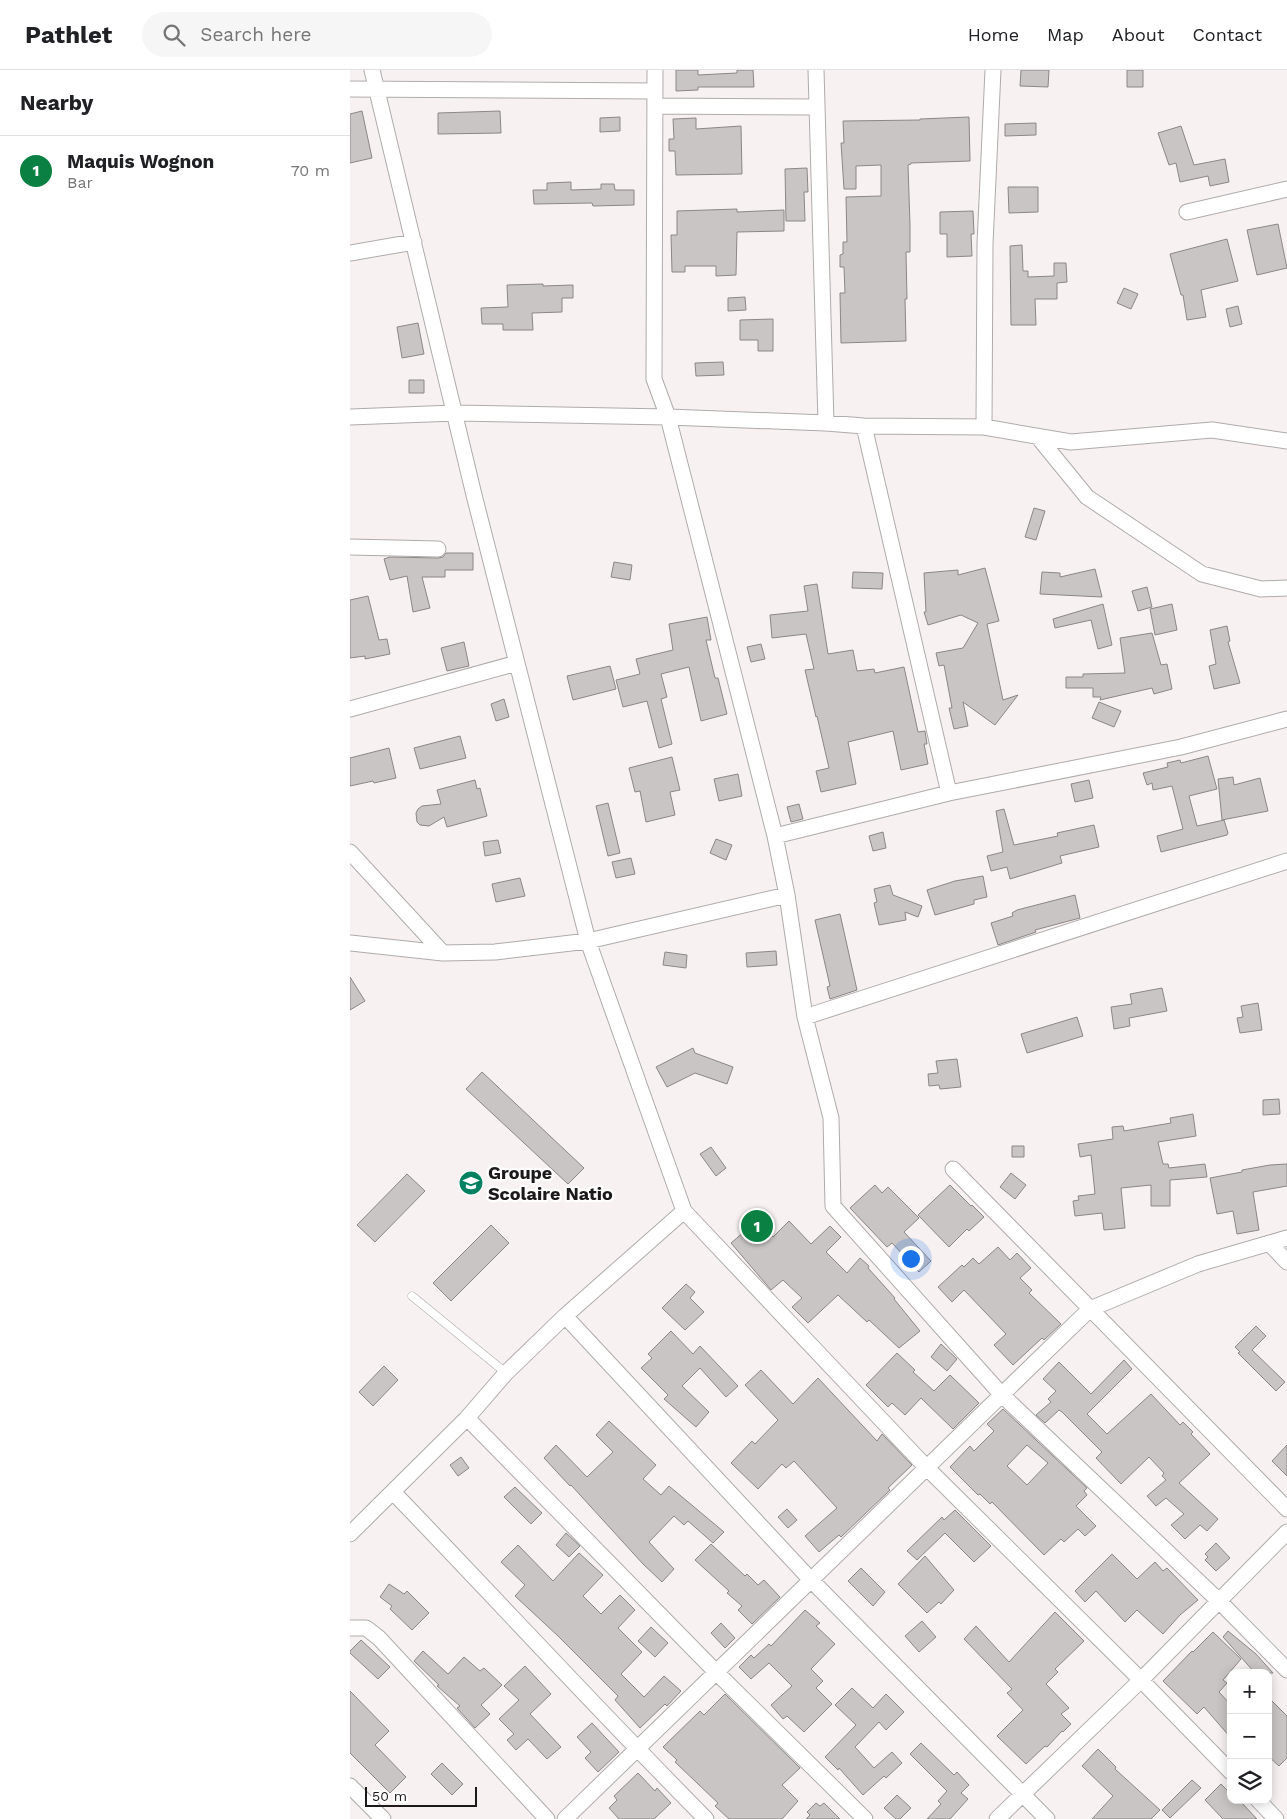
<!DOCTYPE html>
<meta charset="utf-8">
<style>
body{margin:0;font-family:"Work Sans",sans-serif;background:#f6f6f6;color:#202124}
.controls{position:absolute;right:15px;bottom:15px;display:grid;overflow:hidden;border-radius:10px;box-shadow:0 2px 12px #0003}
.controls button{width:45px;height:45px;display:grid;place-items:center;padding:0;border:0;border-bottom:1px solid #e0e0e0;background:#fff;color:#202124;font:25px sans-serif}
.scale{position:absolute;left:15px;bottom:12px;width:112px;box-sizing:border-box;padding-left:5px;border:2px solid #1b1919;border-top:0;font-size:14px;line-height:18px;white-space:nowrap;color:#1b1919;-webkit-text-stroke:4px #fff;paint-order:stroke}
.you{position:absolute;left:560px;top:1188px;width:18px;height:18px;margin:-12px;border:4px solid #fff;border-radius:50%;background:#1a73e8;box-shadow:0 0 0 8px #1a73e833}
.badge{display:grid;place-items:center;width:32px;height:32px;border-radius:50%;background:#0b8043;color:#fff;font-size:16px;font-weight:700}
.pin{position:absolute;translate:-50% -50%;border:2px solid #fff;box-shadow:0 1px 5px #0006}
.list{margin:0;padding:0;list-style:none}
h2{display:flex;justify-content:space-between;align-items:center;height:65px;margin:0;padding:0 20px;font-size:21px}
h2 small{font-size:16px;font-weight:400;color:#757577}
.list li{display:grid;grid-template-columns:32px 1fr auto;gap:15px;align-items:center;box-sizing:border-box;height:70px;padding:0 20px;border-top:1px solid #e0e0e0}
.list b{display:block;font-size:19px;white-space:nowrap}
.list p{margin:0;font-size:16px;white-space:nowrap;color:#757577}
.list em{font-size:16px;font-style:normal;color:#757577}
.icon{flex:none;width:28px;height:28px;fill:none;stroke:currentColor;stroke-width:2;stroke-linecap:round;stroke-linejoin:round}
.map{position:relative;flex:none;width:937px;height:1749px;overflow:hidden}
header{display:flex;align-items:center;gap:30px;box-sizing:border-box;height:70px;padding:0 25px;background:#fff;border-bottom:1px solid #e0e0e0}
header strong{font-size:24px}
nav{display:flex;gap:28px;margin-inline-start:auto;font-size:18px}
.search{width:350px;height:45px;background:#f6f6f6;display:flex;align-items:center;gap:12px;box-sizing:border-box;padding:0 18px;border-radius:28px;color:#757577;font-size:19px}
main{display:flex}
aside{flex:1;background:#fff}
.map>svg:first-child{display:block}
</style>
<header>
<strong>Pathlet</strong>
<div class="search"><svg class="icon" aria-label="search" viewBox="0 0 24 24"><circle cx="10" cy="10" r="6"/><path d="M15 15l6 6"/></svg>Search here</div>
<nav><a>Home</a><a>Map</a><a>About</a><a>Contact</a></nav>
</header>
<main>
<aside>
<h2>Nearby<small></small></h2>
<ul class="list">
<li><span class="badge">1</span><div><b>Maquis Wognon</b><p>Bar</p></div><em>70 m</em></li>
</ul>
</aside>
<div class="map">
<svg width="937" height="1749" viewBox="0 0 937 1749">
<rect width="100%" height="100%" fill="#f7f1f1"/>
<path fill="#cac5c5" stroke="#8c8787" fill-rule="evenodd" d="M326 0H348V5L387 3V0H403L404 17H348V20L326 21Z
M671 0H699L698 17 670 16Z
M777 0H793V17H777Z
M12 41 22 88 0 93V44Z
M150 41 151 63 88 64V43Z
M270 47V61L250 62V48Z
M619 47 620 91 561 93V94L558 95 560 155V182H556L557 229H555L556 271 491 273 490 223H495L494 197H490V185L493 184V172H497L496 127 531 126V95L506 96V119H494L491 73H494L493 51 570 50V49Z
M346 48V59L391 56 392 104 326 105 325 81H319V69H324L323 49Z
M686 53V65L655 66V54Z
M831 56 844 95 875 89 879 112 860 116 858 106 830 112 826 93 819 95 808 63Z
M457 98 458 122H454L455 151H436L435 99Z
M221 112V120L251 119V114H264L265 120H284V135L243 136 242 133 184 134 183 120H197V113Z
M658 117H688V142L659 143Z
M387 139V142L434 140V161L387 162 386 205 366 206V196H335V202H322L321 165H327V141Z
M623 141 624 164H621L622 186 597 187V164H590V142Z
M928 154 937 198 907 205 897 160Z
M877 169 888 211 851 220 856 247 837 250 833 225H831L820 184Z
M672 175 673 201H678V207L704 206V193H716L717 212 707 213V229H685L686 255H661L660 176Z
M193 214V216L223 215V228H212V242L182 243 183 260H153V254H132L131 238 158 237 157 215Z
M774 218 788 224 781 239 767 233Z
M395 227 396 240 378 241V228Z
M888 236 892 254 880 257 876 239Z
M423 249V281H408V270H390V250Z
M68 253 74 284 52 288 47 257Z
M373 292 374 305 346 306 345 293Z
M59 310H74V323H59Z
M684 438 695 441 686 470 675 467Z
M96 483H123V500H95V507H72L80 538 63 542 57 506 40 510 34 489 40 487 88 488 93 487Z
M264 492 282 495 280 510 261 507Z
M635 498 649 551 637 554 653 630 668 625 645 655 613 632 618 656 604 659 599 638H602L594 595 589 596 586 583 613 578 628 553 611 545 578 555 574 542H576L574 503 608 500V505Z
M745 499 752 527 690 524 692 502 710 503V507Z
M503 502 533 503 532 519 502 518Z
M467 514 478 584 503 580 507 601 524 599 525 603 554 597 568 662 575 661 577 674H574L578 694 551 700 543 661 498 672 506 714 471 722 466 701 479 698 467 646 466 647 455 600 464 599 456 564 422 568 420 545 458 541 454 516Z
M797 517 802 537 788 541 782 521Z
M18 526 29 570 37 569 40 584 15 589V586L0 588V530Z
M753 534 762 575 748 579 741 550 705 558 703 549Z
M822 534 827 560 805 565 800 539Z
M357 547 361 570H356L365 608H368L377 644 351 651 339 597 311 604 317 627 311 629 322 674 309 678 297 631 273 637 266 610 290 604 286 589 323 580 319 554Z
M877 556 880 571 878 572 890 613 864 619 859 596 866 594 860 560Z
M802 563 811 595 817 594 822 619 804 624 802 618 750 630 751 627H743V618H716V607H733V604L775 603 770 568Z
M114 572 119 596 97 601 91 578Z
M411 574 415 589 401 592 397 577Z
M260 596 266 619 223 630 217 606Z
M154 629 159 647 146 651 141 634Z
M749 632 771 641 764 657 742 648Z
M110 666 116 688 70 699 64 678Z
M39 678 46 708 24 713 23 711 0 716V688Z
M858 686 867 719 839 726 847 756 874 750 878 763 877 765 811 782 807 766 833 759 822 716 803 720 802 713 797 715 793 703 818 697 817 693 830 690 831 693Z
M322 687 330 720 320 722 325 745 296 752 290 721 285 722 279 698Z
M388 704 392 726 369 731 364 709Z
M883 707 884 715 910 708 918 741 872 750 868 709Z
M125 710 127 719 130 718 137 746 97 757 94 747 79 756 70 755 67 752 66 743 68 739 72 736 91 734 87 720Z
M739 710 743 728 725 732 721 714Z
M258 733 270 783 258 786 246 736Z
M449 734 453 749 441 752 437 737Z
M654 739 664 775 708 766 707 763 744 755 749 777 710 786 712 793 660 809 657 797 641 801 637 786 653 782 646 741Z
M533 762 536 778 523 781 519 766Z
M366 769 382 775 376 790 360 783Z
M148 770 151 783 135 786 133 772Z
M281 788 285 804 266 808 262 792Z
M633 806 637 827 624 830V834L585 845 577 820 605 811Z
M170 808 175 826 146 832 142 814Z
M540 815 543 825 572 836 568 847 555 842 556 850 529 855 524 833 527 832 524 819Z
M725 825 730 848 685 860 686 862 648 875 641 853 663 846 662 843 667 840Z
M490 844 507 920 480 929 477 917 480 916 465 850Z
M426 881 427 895 397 897 396 883Z
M315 882 337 885 336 898 313 895Z
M0 907 15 931 0 940Z
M812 918 817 941 779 948 780 956 764 959 761 937 782 934 780 924Z
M908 933 912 960 890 963 887 948 893 947 891 936Z
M727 947 733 966 677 983 671 964Z
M343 978 345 983 383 997 377 1014 345 1003 317 1017 306 997Z
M607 989 611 1017 590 1019 589 1015 579 1016 578 1004 588 1003 586 991Z
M132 1002 234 1098 218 1114 116 1019Z
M929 1029 930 1044 913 1045V1030Z
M843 1044 846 1066 808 1072 813 1094H818L819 1098 855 1094 857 1107 820 1110V1136H801V1115L771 1118 775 1158 754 1160 752 1143 725 1146 723 1131 729 1130 728 1126 745 1124 741 1085 730 1087 728 1074 763 1069 762 1057 773 1056 774 1061 821 1053 820 1048Z
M662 1076H674V1087H662Z
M361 1077 376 1098 366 1106 350 1084Z
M937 1094V1116L903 1122 909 1160 887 1164 883 1141 867 1144 860 1108 892 1102V1100L920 1095Z
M661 1103 676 1115 665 1129 650 1117Z
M57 1104 75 1121 25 1172 7 1155Z
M525 1115 532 1123 538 1117 569 1148 554 1162 581 1191 569 1202 542 1173 537 1177 500 1138Z
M600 1115 621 1136 622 1135 634 1147 619 1161 617 1159 599 1177 568 1145Z
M408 1150 423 1167 439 1151 461 1174 480 1156 491 1167 476 1182 497 1203 510 1188 519 1196 518 1198 545 1228 544 1229 570 1261 549 1278 519 1250 517 1252 488 1225 458 1253 442 1237 452 1228 433 1210 421 1220 381 1173Z
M141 1155 159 1173 101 1231 83 1213Z
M648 1177 660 1190 667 1183 681 1198 670 1208 682 1220 679 1223 711 1254 694 1270 692 1268 663 1295 644 1275 656 1264 614 1220 602 1232 588 1217 612 1195 614 1197 623 1188 629 1194Z
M336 1214 345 1222 340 1228 354 1242 335 1260 312 1238Z
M906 1256 916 1266 902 1280 935 1312 926 1321 888 1283 890 1282 885 1277Z
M321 1261 343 1284 350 1276 388 1316 376 1327 350 1298 332 1316 359 1342 346 1357 314 1329 318 1325 291 1298 302 1288 298 1284Z
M591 1274 607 1289 597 1301 581 1287Z
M547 1283 565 1300 563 1302 584 1321 600 1305 629 1333 603 1359 571 1328 555 1345 542 1333 538 1337 516 1315Z
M774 1290 782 1299 737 1344 757 1364 801 1324 830 1355 833 1352 843 1362 841 1364 860 1384 829 1413 868 1449 857 1461 850 1455 835 1469 821 1455 834 1444 816 1428 806 1436 797 1426 816 1410 812 1406 814 1403 799 1387 771 1414 746 1388 752 1382 712 1342 709 1340 695 1353 686 1345 701 1332 698 1329 706 1321 693 1309 709 1292 741 1324Z
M34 1296 48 1310 23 1336 9 1322Z
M411 1300 443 1334 468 1308 527 1371 532 1364 562 1395 538 1418 540 1420 491 1467 489 1465 469 1482 455 1466 487 1438 444 1391 436 1398 432 1394 408 1419 381 1393 402 1371 405 1374 428 1350 395 1315Z
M653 1339 737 1418 734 1421 737 1425 726 1436 746 1456 735 1466 728 1459 714 1472 711 1469 694 1485 642 1432 640 1434 630 1424 628 1425 600 1397 620 1376 624 1381 644 1361 637 1354ZM677 1375 698 1393 677 1415 657 1396Z
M259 1351 306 1395 293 1409 311 1425 319 1416 374 1462 363 1473 338 1451 334 1455 324 1446 299 1472 324 1499 312 1512 293 1494 221 1415 220 1416 194 1388 206 1375 237 1407 263 1382 246 1365Z
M937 1375V1406L922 1391Z
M111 1387 119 1398 108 1406 100 1395Z
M165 1417 192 1443 181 1454 154 1427Z
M437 1439 447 1450 438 1458 428 1447Z
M605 1440 641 1476 624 1492 595 1463 567 1490 557 1481 592 1447 594 1450Z
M216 1463 230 1476 219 1487 206 1475Z
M866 1473 880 1488 866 1501 855 1490 858 1487 855 1484Z
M361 1474 395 1506 397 1504 408 1515 414 1510 430 1527 402 1554 388 1540 392 1536 377 1523 379 1521 345 1490Z
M168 1475 203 1511 229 1483 253 1505 233 1526 251 1544 270 1525 285 1540 268 1558 292 1582 271 1604 294 1627 314 1606 331 1621 317 1636 315 1634 290 1658 265 1630 268 1626 208 1566 165 1526 175 1515 151 1492Z
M762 1484 787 1509 805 1492 813 1501 817 1498 848 1530 830 1545 813 1564 787 1540 775 1552 746 1521 735 1532 725 1521Z
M575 1486 604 1520 591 1534 589 1532 577 1543 548 1514Z
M511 1498 535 1522 523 1536 498 1511Z
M39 1514 54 1524 57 1521 79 1543 62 1560 40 1539 42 1536 30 1527Z
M455 1540 470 1553 466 1556 485 1574 461 1599 473 1611 466 1618 482 1634 454 1662 437 1646 433 1649 421 1635 442 1616 419 1593 401 1609 389 1597 401 1585 404 1588 419 1574 421 1576Z
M705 1542 734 1571 705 1599 708 1602 696 1614 719 1638 711 1644 721 1654 713 1662 712 1661 697 1677 695 1676 676 1694 647 1666 673 1640 657 1623 662 1619 614 1569 626 1556 659 1592Z
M572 1551 586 1567 569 1582 555 1566Z
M371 1553 385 1568 375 1578 361 1563Z
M301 1557 318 1573 305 1587 288 1571Z
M878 1561 906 1584 923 1603H905L873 1567Z
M863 1562 891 1589 873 1610 877 1613 869 1622 881 1635V1668L854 1637 847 1644 813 1611 842 1581 843 1582Z
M11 1570 40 1597 28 1609 0 1583V1581Z
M73 1581 98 1604 114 1587 130 1601 134 1598 152 1615 131 1635 140 1644 125 1658 107 1638 110 1636 87 1616 89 1615 64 1591Z
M175 1596 201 1624 180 1644 211 1677 197 1689 178 1669 166 1680 157 1670 164 1664 149 1649 169 1630 154 1616Z
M502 1618 523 1638 536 1624 554 1642 536 1660 529 1652 505 1677 524 1698 542 1682 552 1693 536 1708 534 1706 513 1725 489 1698 488 1700 475 1687 506 1655 485 1635Z
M0 1621 39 1661 25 1675 56 1707 40 1723 0 1683Z
M375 1624 450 1698 432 1715 448 1731 432 1749H379L365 1736 368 1733 325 1692 327 1690 313 1677 350 1641 354 1645Z
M918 1627 937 1646V1688L929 1696 918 1686Z
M242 1653 269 1682 248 1702 235 1688 241 1682 227 1667Z
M571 1673 604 1705 607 1702 619 1715 611 1723 618 1729 600 1749H577L591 1734 588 1731 597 1721 560 1684Z
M748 1679 766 1697 765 1699 810 1740 801 1749H742L763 1726 732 1696Z
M92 1693 113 1714 102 1725 81 1704Z
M288 1703 305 1721 307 1718 321 1733 304 1749H269L259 1738 267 1730 264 1726Z
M842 1710 851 1718 820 1748 812 1740Z
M871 1714 881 1724V1730H889L907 1749H873L855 1730Z
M547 1725 561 1738 550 1749H546L534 1738Z
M466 1733 470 1736 474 1733 490 1749H456L460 1745 457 1742Z"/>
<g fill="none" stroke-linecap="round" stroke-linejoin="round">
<defs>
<path id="lane" d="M62 1226 156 1303"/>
<path id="street" d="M22 0 124 425 238 871 334 1141 576 1397 791 1610 881 1702
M305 0 304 309 318 347 425 766 437 825 455 947 481 1048 483 1136 651 1324 869 1531 937 1600
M466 0 476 353
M0 19 305 21
M305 36 467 37
M837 142 937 119
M0 183 64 172
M0 347 105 343 318 347 476 353 514 356 634 357 721 372 862 360 937 371
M514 356 599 723
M634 357 635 174 643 0
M688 367 737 427 852 504 911 519 937 518
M0 477 88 479
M0 639 167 593
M425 766 599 723 831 677 937 649
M0 782 93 883
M0 873 93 883 145 882 238 871 437 825
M455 947 937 791
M603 1099 937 1439
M919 1173 937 1192
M215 1246 461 1510 697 1749
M117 1348 366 1602 515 1749
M43 1422C148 1531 250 1642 356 1749
M0 1464 117 1348 156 1303 215 1246 334 1141
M0 1558H16L29 1568 197 1749
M0 1716 33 1749
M908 1730 926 1749
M215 1749 740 1239 848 1194 937 1168
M647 1749 791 1610 937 1462"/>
</defs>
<use href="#lane" stroke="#b0abab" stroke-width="9"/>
<use href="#street" stroke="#b0abab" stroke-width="17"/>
<use href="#lane" stroke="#fff" stroke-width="8"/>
<use href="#street" stroke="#fff" stroke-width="15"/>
</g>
<defs>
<symbol id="school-disc" viewBox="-11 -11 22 22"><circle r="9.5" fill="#028161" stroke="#fff"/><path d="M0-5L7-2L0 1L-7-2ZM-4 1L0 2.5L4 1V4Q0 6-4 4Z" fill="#fff"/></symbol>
</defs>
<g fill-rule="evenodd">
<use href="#school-disc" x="107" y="1099" width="28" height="28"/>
</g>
<g text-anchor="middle" stroke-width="4.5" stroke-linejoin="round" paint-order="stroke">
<g font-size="18" font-weight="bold" fill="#1b1919" stroke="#fff" text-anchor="start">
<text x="138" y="1109">Groupe<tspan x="138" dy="21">Scolaire Natio</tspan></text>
</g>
</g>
</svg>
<div class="controls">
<button>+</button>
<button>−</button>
<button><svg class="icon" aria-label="layers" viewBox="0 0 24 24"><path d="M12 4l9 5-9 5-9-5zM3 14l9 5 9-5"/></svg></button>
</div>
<div class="scale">50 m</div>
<div class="you"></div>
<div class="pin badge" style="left:407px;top:1156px">1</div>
</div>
</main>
